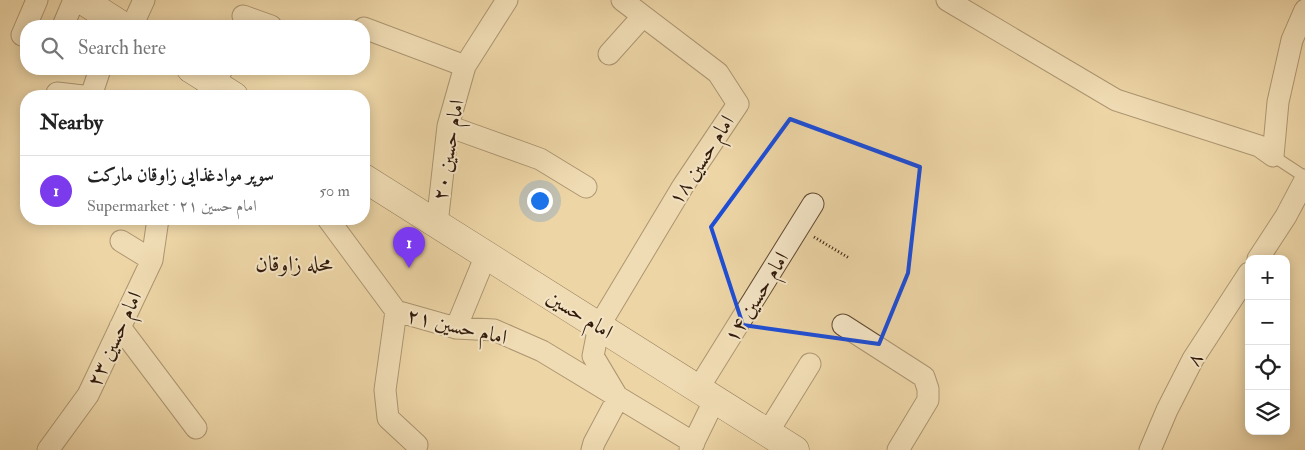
<!DOCTYPE html>
<meta charset="utf-8">
<style>
body{margin:0;font-family:"IM FELL Double Pica",Amiri,serif;background:#f2f2f2;color:#222}
.controls{position:absolute;right:15px;bottom:15px;display:grid;overflow:hidden;border-radius:10px;box-shadow:0 2px 12px #0003}
.controls button{width:45px;height:45px;display:grid;place-items:center;padding:0;border:0;border-bottom:1px solid #e0e0e0;background:#fff;color:#222;font:25px sans-serif}
.you{position:absolute;left:539px;top:200px;width:18px;height:18px;margin:-12px;border:4px solid #fff;border-radius:50%;background:#1a73e8;box-shadow:0 0 0 8px #1a73e833}
.badge{display:grid;place-items:center;width:32px;height:32px;border-radius:50%;background:#7c3aed;color:#fff;font-size:16px;font-weight:700}
.pin{position:absolute;translate:-50% -41px;filter:drop-shadow(0 1px 2px #0008)}
.pin::after{content:'';position:absolute;top:26px;width:18px;height:15px;background:inherit;clip-path:polygon(0 0,100% 0,50% 100%)}
.list{margin:0;padding:0;list-style:none}
h2{display:flex;justify-content:space-between;align-items:center;height:65px;margin:0;padding:0 20px;font-size:21px}
h2 small{font-size:16px;font-weight:400;color:#767676}
.list li{display:grid;grid-template-columns:32px 1fr auto;gap:15px;align-items:center;box-sizing:border-box;height:70px;padding:0 20px;border-top:1px solid #e0e0e0}
.list b{display:block;font-size:19px;white-space:nowrap}
.list p{margin:0;font-size:16px;white-space:nowrap;color:#767676}
.list em{font-size:16px;font-style:normal;color:#767676}
.icon{flex:none;width:28px;height:28px;fill:none;stroke:currentColor;stroke-width:2;stroke-linecap:round;stroke-linejoin:round}
.map{position:relative;flex:none;width:1305px;height:450px;overflow:hidden}
.search{position:absolute;background:#fff;box-shadow:0 2px 12px #0003;left:20px;top:20px;width:350px;height:55px;display:flex;align-items:center;gap:12px;box-sizing:border-box;padding:0 18px;border-radius:20px;color:#767676;font-size:19px}
.panel{position:absolute;background:#fff;box-shadow:0 2px 12px #0003;left:20px;top:90px;width:350px;height:135px;border-radius:20px}
.map>svg:first-child{display:block}
</style>
<div class="map">
<svg width="1305" height="450" viewBox="0 0 1305 450">
<rect width="100%" height="100%" fill="#edd5a6"/>
<filter id="stains"><feTurbulence type="fractalNoise" baseFrequency=".004" numOctaves="4"/><feColorMatrix values="0 0 0 0 .2 0 0 0 0 .09 0 0 0 0 .02 0 0 0 .5 -.17"/></filter>
<radialGradient id="worn" r=".72"><stop offset=".6" stop-color="#630" stop-opacity="0"/><stop offset="1" stop-color="#630" stop-opacity=".3"/></radialGradient>
<g fill="none" stroke-linecap="round" stroke-linejoin="round">
<defs>
<path id="lane" d="M1273 156 1305 177"/>
<path id="street" d="M947 0 1116 100 1259 146 1273 156 1278 102 1292 40 1305 10
M243 16 271 26
M63 26 74 0
M132 26 144 0
M364 28 465 66
M22 35 37 0
M609 54 643 16
M57 93 83 96
M91 96 100 69
M206 96 215 84 222 69
M448 126 540 159 586 187
M328 219 396 311 456 328 494 330 542 351 694 443
M437 224 448 126 465 66 507 0
M121 241 152 260
M1258 259 1286 216 1305 180
M396 311 385 390 388 418 417 445
M843 325 924 377 928 389V400L898 450
M120 327 196 428
M456 328 486 255
M698 389 813 204
M768 432 810 364
M48 450 88 395 152 260 158 219
M592 450 594 443 618 398 593 356 599 326 683 186 738 104 718 73 622 0
M690 450 715 399
M1150 450 1167 410 1193 359 1249 273"/>
<path id="secondary" d="M82 0 123 26
M191 69 234 96
M364 178 795 450"/>
</defs>
<use href="#lane" stroke="#614932" stroke-width="13"/>
<use href="#street" stroke="#614932" stroke-width="23"/>
<use href="#secondary" stroke="#321a0b" stroke-width="29"/>
<path stroke="#321a0b" stroke-width="3" stroke-dasharray="1 2.5" stroke-linecap="butt" d="M814 237 849 258"/>
<use href="#lane" stroke="#f3e4c5" stroke-width="11"/>
<use href="#street" stroke="#f3e4c5" stroke-width="21"/>
<use href="#secondary" stroke="#f3e4c5" stroke-width="28"/>
</g>
<path d="M0 0H1305V450H0ZM790 119 920 167 908 273 879 344 743 325 711 227Z" fill="#edd5a6" fill-opacity=".55" fill-rule="evenodd"/>
<path fill="none" stroke="#1d4ed8" stroke-width="4" stroke-linejoin="round" d="M790 119 920 167 908 273 879 344 743 325 711 227Z"/>
<g text-anchor="middle" stroke-width="4" stroke-linejoin="round" paint-order="stroke">
<g font-size="21" fill="#321a0b" stroke="#f3e4c5">
<text transform="translate(448 150) rotate(-80)" y="7">امام حسین ۲۰</text>
<text transform="translate(701 160) rotate(-57)" y="7">امام حسین ۱۸</text>
<text transform="translate(756 297) rotate(-58)" y="7">امام حسین ۱۴</text>
<text transform="translate(580 314) rotate(32)" y="7">امام حسین</text>
<text transform="translate(457 326) rotate(13)" y="7">امام حسین ۲۱</text>
<text transform="translate(114 339) rotate(-65)" y="7">امام حسین ۲۳</text>
<text transform="translate(1194 359) rotate(-60)" y="7">۸</text>
</g>
<g font-size="22" fill="#321a0b" stroke="#f3e4c5">
<text x="294" y="271">محله زاوقان</text>
</g>
</g>
<rect width="100%" height="100%" filter="url(#stains)"/>
<rect width="100%" height="100%" fill="url(#worn)"/>
</svg>
<div class="controls">
<button>+</button>
<button>−</button>
<button><svg class="icon" aria-label="locate" viewBox="0 0 24 24"><circle cx="12" cy="12" r="6"/><path d="M12 2v4M12 18v4M2 12h4M18 12h4"/></svg></button>
<button><svg class="icon" aria-label="layers" viewBox="0 0 24 24"><path d="M12 4l9 5-9 5-9-5zM3 14l9 5 9-5"/></svg></button>
</div>
<div class="you"></div>
<div class="pin badge" style="left:409px;top:268px">1</div>
<div class="search"><svg class="icon" aria-label="search" viewBox="0 0 24 24"><circle cx="10" cy="10" r="6"/><path d="M15 15l6 6"/></svg>Search here</div>
<section class="panel">
<h2>Nearby<small></small></h2>
<ul class="list">
<li><span class="badge">1</span><div><b>سوپر موادغذایی زاوقان مارکت</b><p>Supermarket · امام حسین ۲۱</p></div><em>50 m</em></li>
</ul>
</section>
</div>
